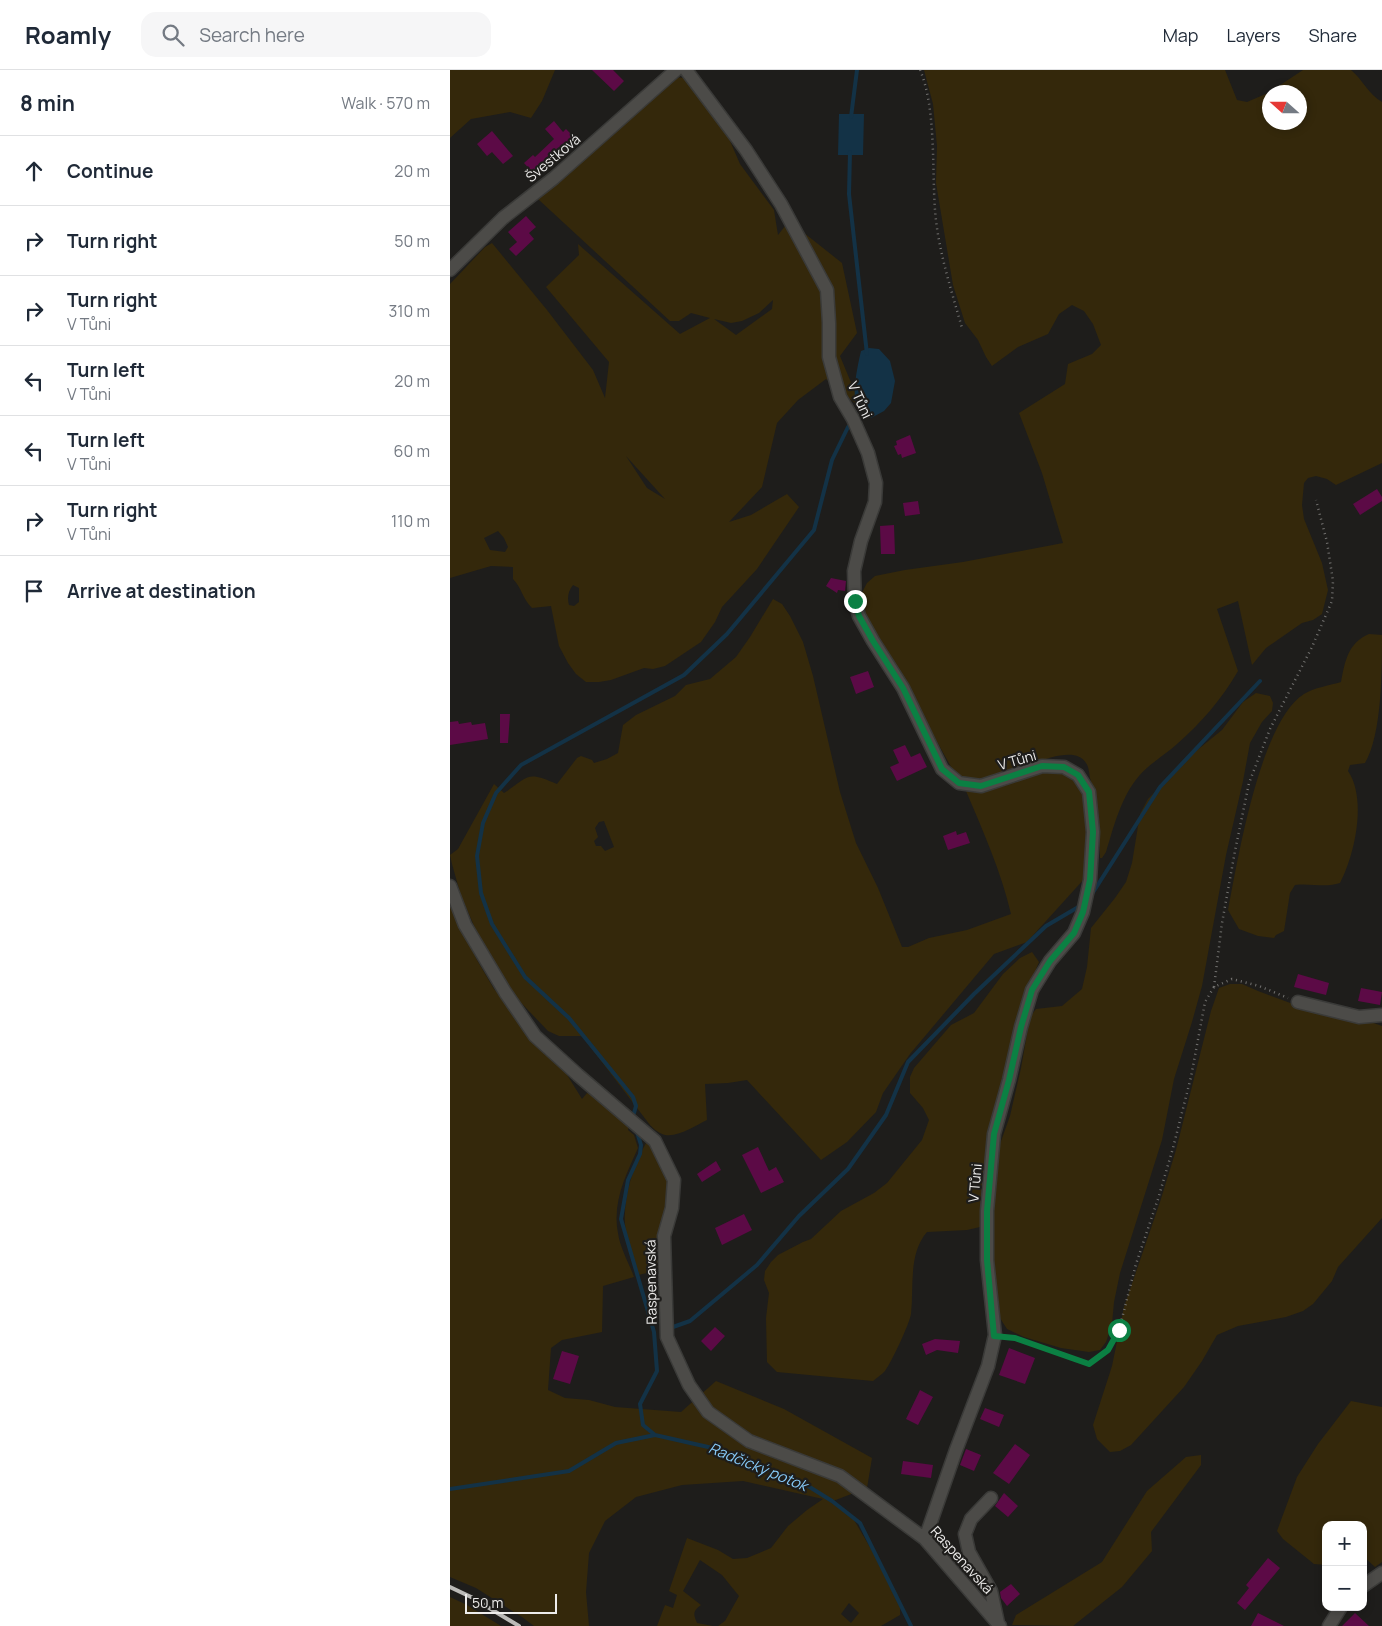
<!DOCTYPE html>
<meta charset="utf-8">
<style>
body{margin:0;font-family:Manrope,sans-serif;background:#f6f6f7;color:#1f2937}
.controls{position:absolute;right:15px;bottom:15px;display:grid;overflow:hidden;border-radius:10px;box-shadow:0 2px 8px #0003}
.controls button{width:45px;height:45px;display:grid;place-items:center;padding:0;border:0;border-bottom:1px solid #e0e1e3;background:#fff;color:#1f2937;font:25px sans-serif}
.compass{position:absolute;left:812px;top:15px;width:45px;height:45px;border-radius:50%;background:#fff;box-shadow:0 2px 8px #0003;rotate:291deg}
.scale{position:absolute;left:15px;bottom:12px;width:92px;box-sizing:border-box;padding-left:5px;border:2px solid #edeceb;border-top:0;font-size:14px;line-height:18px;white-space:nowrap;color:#edeceb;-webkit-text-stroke:4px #1e1d1b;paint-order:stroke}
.stop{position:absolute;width:15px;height:15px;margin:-11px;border:4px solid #0b8043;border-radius:50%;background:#fff}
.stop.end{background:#0b8043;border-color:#fff;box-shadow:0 1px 5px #0008}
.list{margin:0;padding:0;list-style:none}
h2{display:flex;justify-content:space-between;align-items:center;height:65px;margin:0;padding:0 20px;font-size:21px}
h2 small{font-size:16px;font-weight:400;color:#747a83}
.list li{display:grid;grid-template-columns:32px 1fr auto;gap:15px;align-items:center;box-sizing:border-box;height:70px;padding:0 20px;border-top:1px solid #e0e1e3}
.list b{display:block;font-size:19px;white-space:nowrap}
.list p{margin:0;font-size:16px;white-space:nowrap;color:#747a83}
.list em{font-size:16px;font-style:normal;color:#747a83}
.icon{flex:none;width:28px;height:28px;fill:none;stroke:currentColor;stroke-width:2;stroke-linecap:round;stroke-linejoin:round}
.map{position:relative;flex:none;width:932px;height:1556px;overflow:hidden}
header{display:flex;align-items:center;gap:30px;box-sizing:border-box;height:70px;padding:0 25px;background:#fff;border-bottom:1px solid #e0e1e3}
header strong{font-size:24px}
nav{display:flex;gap:28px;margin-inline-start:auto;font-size:18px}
.search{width:350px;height:45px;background:#f6f6f7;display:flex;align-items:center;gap:12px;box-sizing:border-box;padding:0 18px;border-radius:15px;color:#747a83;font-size:19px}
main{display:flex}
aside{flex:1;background:#fff}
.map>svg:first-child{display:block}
</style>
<header>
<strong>Roamly</strong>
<div class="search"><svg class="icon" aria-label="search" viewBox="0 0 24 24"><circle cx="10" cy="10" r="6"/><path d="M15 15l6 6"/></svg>Search here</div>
<nav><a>Map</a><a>Layers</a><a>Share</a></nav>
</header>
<main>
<aside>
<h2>8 min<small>Walk · 570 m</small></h2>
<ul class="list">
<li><svg class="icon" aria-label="ahead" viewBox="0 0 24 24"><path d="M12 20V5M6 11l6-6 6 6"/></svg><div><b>Continue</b></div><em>20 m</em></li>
<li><svg class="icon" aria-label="right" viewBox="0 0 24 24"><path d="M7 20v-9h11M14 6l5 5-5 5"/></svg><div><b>Turn right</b></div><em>50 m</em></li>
<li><svg class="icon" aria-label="right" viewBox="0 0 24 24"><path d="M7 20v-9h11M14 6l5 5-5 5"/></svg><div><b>Turn right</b><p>V Tůni</p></div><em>310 m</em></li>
<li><svg class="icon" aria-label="left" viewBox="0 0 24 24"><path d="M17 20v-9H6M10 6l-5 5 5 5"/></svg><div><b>Turn left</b><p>V Tůni</p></div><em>20 m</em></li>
<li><svg class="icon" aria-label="left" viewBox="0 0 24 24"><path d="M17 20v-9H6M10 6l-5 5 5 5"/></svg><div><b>Turn left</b><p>V Tůni</p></div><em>60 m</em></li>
<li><svg class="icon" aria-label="right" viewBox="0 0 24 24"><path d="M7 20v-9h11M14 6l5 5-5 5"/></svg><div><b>Turn right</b><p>V Tůni</p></div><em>110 m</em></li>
<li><svg class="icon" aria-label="arrive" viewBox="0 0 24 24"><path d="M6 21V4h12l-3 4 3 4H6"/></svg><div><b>Arrive at destination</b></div></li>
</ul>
</aside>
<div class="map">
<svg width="932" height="1556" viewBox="0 0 932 1556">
<rect width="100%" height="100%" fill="#1e1d1b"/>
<path fill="#34280b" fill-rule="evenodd" d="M0 0H105L92 31 81 48 60 42 21 49 0 68Z
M474 0H775L787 30 797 32 818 23 853 0H901C913 10 918 24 932 32V393L886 415 877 409 866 406 858 408 854 413 852 435 854 449 872 493 878 520 872 544 863 550 852 553 816 578 802 595 788 531 767 539 788 601C772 629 751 653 727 674 715 685 699 694 689 706 671 727 664 756 656 782L652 788H650C649 760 648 734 640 708 639 703 639 697 636 693 619 664 542 721 513 708 507 706 503 700 500 695L439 586 415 548 408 530 417 513 425 506 455 500 513 492 613 473 592 403 569 343 615 314 618 294 642 284 651 275 643 254 634 241 622 235 609 244 598 264 568 277 542 296 536 287 528 270 515 253 503 215 486 113 487 76 483 34ZM819 22H849V52H819Z
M225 7 234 8 277 64 290 94 324 140 328 165 339 151 392 193 407 263 390 286 412 339 376 309 348 330 327 353 312 417 279 452 301 445 337 424 349 437 307 499 272 537 265 552 251 572 215 596 203 599 194 598 161 610 149 612H136L126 604 118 593 109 576 101 536 82 538C72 528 72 518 63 509V497L41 496 0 508V214L35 177 42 173 97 240 143 300 155 328 159 292 96 217 129 185 128 174 230 264 260 248 241 243 229 251H220L88 129 95 119ZM323 230 322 239 286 265 264 249 281 253 292 251 309 243ZM176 386 215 429 197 418ZM48 461 54 468 58 477 55 482 40 480 34 468ZM123 515 129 518V532L124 536 119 535C117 528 118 521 123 515Z
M323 529 332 534 340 546 353 572 363 606 390 722 406 773 428 818 452 877H458L479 868 517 860 561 844C551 801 533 761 516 721L550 714 597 699 617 703 630 716 634 724 640 758 635 808 577 872 544 884 460 984 433 1023 426 1042 397 1072 371 1090 297 1010 278 1013 255 1014 257 1050C244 1056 223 1071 210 1063 206 1061 203 1058 200 1055L132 966H109L98 961 56 917 32 874 11 826 2 794 0 785 8 779 44 714 54 723C79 707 75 700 107 714L127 688 131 686 142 690 144 693 157 689 168 683 173 655 186 645 225 626 236 615 260 609 286 587 300 567ZM154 751 164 777 155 781 151 776H146L144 771 148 767 145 758 149 752Z
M919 564 932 565C932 601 932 664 915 693L900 695 898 701C917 729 905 784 890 813 876 818 860 813 845 815L840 823 834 861 826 865 824 868 808 866 789 859 778 840C788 789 810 652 854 624 863 618 881 615 891 612 895 591 898 573 919 564Z
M806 623 820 626 823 633 822 641 812 652 800 673 793 711 776 785 752 916 742 952 724 1009 712 1070 670 1203 664 1232 662 1254 656 1272 650 1280 639 1282 611 1278 574 1267 557 1259 550 1248 546 1225 542 1160 550 1074 560 1046 571 998 580 947 586 939 612 936 632 919 637 897 641 858 665 828 676 812 682 793 690 744 698 729 746 681 772 660 793 632Z
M0 826 4 842 27 890 44 919 98 974 132 1029 137 1023 145 1025 180 1053 178 1060 184 1065 188 1078C176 1105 162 1132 168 1163 170 1178 179 1193 184 1207L153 1216 152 1262 112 1270 101 1278 98 1320 115 1328 139 1330 165 1337 231 1342 266 1311 334 1339 422 1388 417 1418 383 1431 404 1450 447 1523 450 1535V1545L431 1556H268L275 1551 289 1526 272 1505 250 1490 233 1521 251 1535C243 1541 243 1544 247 1553L263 1556H207L215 1535 223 1538 227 1525 219 1521 237 1468 268 1480 283 1489 297 1488 321 1478 338 1456 357 1440 373 1429 293 1411 232 1415 186 1427 155 1451 139 1483 136 1522 139 1556H84L72 1547 26 1518 0 1507ZM399 1533 409 1543 401 1553 391 1544Z
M582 882 589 892 575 926 539 1059 530 1157 517 1160 477 1162C458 1184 464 1217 461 1244 459 1255 442 1291 435 1301 432 1304 427 1308 423 1311L327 1302 317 1292 316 1248 319 1223 314 1210 315 1201 321 1192 328 1185 353 1172 361 1169 391 1141 424 1123 437 1113 472 1070 479 1050 473 1038 460 1023V1007L464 998 501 955 524 943 553 904 570 888Z
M780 914H792L808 921 851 937 918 951 932 956V1148L888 1197 882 1211 863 1234 853 1241 836 1247 788 1256 767 1265 752 1291 734 1317 681 1375 670 1381 660 1382 647 1369 643 1355 662 1296 674 1237 710 1132 726 1080 761 941 769 918Z
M197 1071 203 1075 220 1115 210 1200 188 1205C184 1192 178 1178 176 1164 171 1132 182 1098 197 1071Z
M901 1331 932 1337V1492L925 1497 913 1486V1455H876V1495L864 1494 833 1469 827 1461 847 1407 868 1374Z
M751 1385V1395L701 1462 702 1481 672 1517 623 1556 562 1555 566 1545 652 1492 697 1421 736 1387Z
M0 1527 17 1535 51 1556H0Z"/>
<path fill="#133246" d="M389 44H414L413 85H388Z
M419 278 429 279 440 291 445 311 441 333 434 341 421 348C418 346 412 345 410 343 399 332 408 294 411 281Z"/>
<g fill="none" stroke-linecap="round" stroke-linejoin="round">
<path stroke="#133246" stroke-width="4" d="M401 47 407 0
M400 82 399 124 417 284
M642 824 710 717 810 611
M184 1043 186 1036 183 1027 119 948 75 907 42 854 31 823 27 786 33 753 46 723 71 695 234 605 277 564 364 460 382 390 398 357
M186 1059 191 1075 190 1084 178 1110 171 1149 204 1262 207 1301 190 1334 193 1355 205 1365
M223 1257 240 1251 307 1195 349 1146 398 1099 436 1045 458 992 524 924 596 856 630 836
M0 1419 119 1401 166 1373 205 1365 267 1379 358 1416 382 1431 410 1453 461 1556"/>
</g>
<path fill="#5c0a46" d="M142 0H163L174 11 164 21Z
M104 51 113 62 116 59 127 70 104 90 102 88 84 104 74 93 83 85 85 87 104 69 95 59Z
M42 61 63 86 53 94 42 82 37 86 27 74Z
M76 146 86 157 79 163 84 169 66 186 59 179 67 172 58 162Z
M460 365 466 383 452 388 451 384 448 385 444 376 447 375 446 371Z
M927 419 932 427V431L910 445 903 434Z
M468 431 470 444 455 446 453 433Z
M444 455 445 484H431L430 456Z
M381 508 396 511 395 521 388 520 387 523 376 516Z
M418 601 424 617 406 624 400 607Z
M50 644H60L58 673H50Z
M8 651 9 654 21 652 22 655 35 653 38 669 0 675V652Z
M455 675 461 687 470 683 477 697 447 711 440 697 449 693 443 680Z
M506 761 507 765 516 762 520 773 498 780 493 766Z
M848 904 879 913 876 925 844 917Z
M911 918 932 922 930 935 908 931Z
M308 1077 319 1101 326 1097 334 1112 311 1123 292 1085Z
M266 1091 271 1100 252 1112 247 1104Z
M294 1144 302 1160 272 1175 265 1158Z
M265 1257 275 1266 261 1281 251 1271Z
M485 1269 510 1271 508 1283 487 1280 476 1285 472 1274Z
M559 1278 585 1288 575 1314 549 1305Z
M112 1281 129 1286 120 1314 103 1309Z
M470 1320 483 1327 468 1355 456 1349Z
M535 1338 554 1345 549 1357 530 1349Z
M565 1374 580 1385 559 1414 543 1403Z
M516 1379 531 1385 524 1401 510 1395Z
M453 1391 483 1395 481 1408 451 1404Z
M554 1423 568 1436 558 1447 545 1436Z
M818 1488 830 1498 795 1540 787 1533 799 1518 796 1515Z
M561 1514 570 1524 557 1536 551 1528 550 1522Z
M808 1543 834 1556H801Z
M905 1543 919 1556H892Z"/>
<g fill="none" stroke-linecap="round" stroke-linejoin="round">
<defs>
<path id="street" d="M236 0 296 80 331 134 377 220 379 253V287L390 327 403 349 418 383 426 413 425 432 411 471 404 501 405 531 409 546 423 571 453 618 492 699 509 713 531 716 592 696 614 697 628 705 639 722 643 762 640 810 633 842 624 863 600 891 582 920 571 957 559 1010 544 1064 537 1141V1190L545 1265 538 1296 506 1380 475 1469
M0 200 53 148 104 108 226 0
M0 816 15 855 55 922 85 966 128 1005 205 1071 224 1110 222 1138 214 1166 217 1267 239 1315 258 1342 299 1371 390 1406 475 1469 550 1556
M848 932 909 947 932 945
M541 1428 521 1449 515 1464 519 1482 541 1521 548 1553
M913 1516 932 1503
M879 1556 891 1537"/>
</defs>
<use href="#street" stroke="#3a3a38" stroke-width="15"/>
<path stroke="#737270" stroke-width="2.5" stroke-dasharray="1 4" stroke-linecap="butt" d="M470 0C486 37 482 98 485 140 488 180 501 219 512 258
M764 917 772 853 785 781 799 713 820 659 862 577 882 531 883 511 877 472 866 430
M556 1267 565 1268 639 1294 659 1280 669 1260 686 1194 708 1129 723 1078 741 1007 755 932 764 917 782 909 809 916 838 928"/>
<use href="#street" stroke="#4c4b48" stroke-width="12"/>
<path stroke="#bbbab8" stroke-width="4" d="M0 1517 21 1527 69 1556"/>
</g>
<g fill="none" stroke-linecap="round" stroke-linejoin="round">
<path stroke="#0b8043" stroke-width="6" d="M405 531 409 546 423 571 453 618 492 699 509 713 531 716 592 696 614 697 628 705 639 722 643 762 640 810 633 842 624 863 600 891 582 920 571 957 559 1010 544 1064 537 1141V1190L544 1266 565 1268 639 1294 658 1280 669 1260"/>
</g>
<g text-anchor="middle" stroke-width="4.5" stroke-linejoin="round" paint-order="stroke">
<g font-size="14" fill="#edeceb" stroke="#1e1d1b">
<text transform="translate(103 88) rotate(-40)" y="5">Švestková</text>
<text transform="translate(410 330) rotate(65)" y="5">V Tůni</text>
<text transform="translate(567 690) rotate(-16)" y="5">V Tůni</text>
<text transform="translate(525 1113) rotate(-85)" y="5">V Tůni</text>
<text transform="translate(201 1212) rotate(-91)" y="5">Raspenavská</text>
<text transform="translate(512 1490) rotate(48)" y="5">Raspenavská</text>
</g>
<g font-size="15" font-style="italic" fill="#87cbf9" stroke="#1e1d1b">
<text transform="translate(308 1397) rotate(22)" y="5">Radčický potok</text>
</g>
</g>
</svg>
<div class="controls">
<button>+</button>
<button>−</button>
</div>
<svg class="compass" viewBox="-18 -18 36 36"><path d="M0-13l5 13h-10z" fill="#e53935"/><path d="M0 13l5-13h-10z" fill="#747a83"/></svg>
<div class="scale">50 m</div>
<div class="stop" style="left:669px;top:1260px"></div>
<div class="stop end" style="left:405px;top:531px"></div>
</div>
</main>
